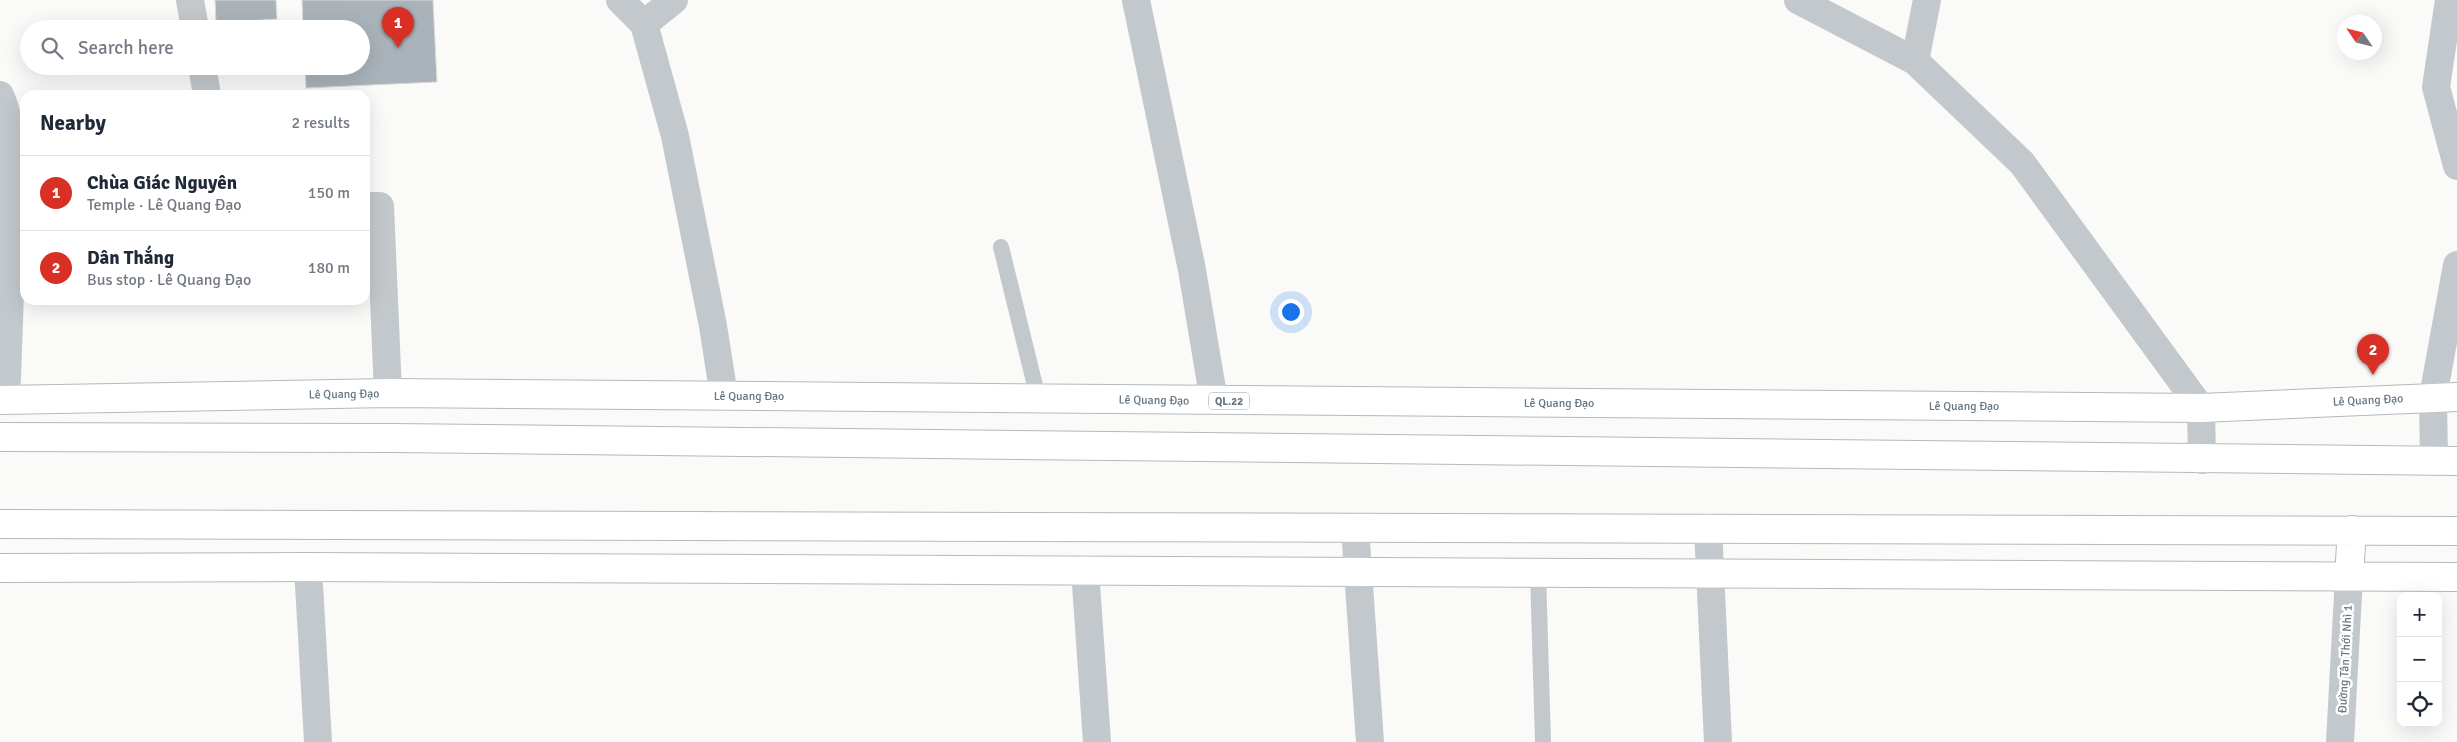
<!DOCTYPE html>
<meta charset="utf-8">
<style>
body{margin:0;font-family:Signika,sans-serif;background:#f2f2f3;color:#1f2937}
.controls{position:absolute;right:15px;bottom:15px;display:grid;overflow:hidden;border-radius:10px;box-shadow:0 5px 20px #0002}
.controls button{width:45px;height:45px;display:grid;place-items:center;padding:0;border:0;border-bottom:1px solid #e0e1e3;background:#fff;color:#1f2937;font:25px sans-serif}
.compass{position:absolute;left:2337px;top:15px;width:45px;height:45px;border-radius:50%;background:#fff;box-shadow:0 5px 20px #0002;rotate:305deg}
.you{position:absolute;left:1290px;top:311px;width:18px;height:18px;margin:-12px;border:4px solid #fff;border-radius:50%;background:#1a73e8;box-shadow:0 0 0 8px #1a73e833}
.badge{display:grid;place-items:center;width:32px;height:32px;border-radius:50%;background:#d93025;color:#fff;font-size:16px;font-weight:700}
.pin{position:absolute;translate:-50% -41px;filter:drop-shadow(0 1px 2px #0008)}
.pin::after{content:'';position:absolute;top:26px;width:18px;height:15px;background:inherit;clip-path:polygon(0 0,100% 0,50% 100%)}
.list{margin:0;padding:0;list-style:none}
h2{display:flex;justify-content:space-between;align-items:center;height:65px;margin:0;padding:0 20px;font-size:21px}
h2 small{font-size:16px;font-weight:400;color:#747a83}
.list li{display:grid;grid-template-columns:32px 1fr auto;gap:15px;align-items:center;box-sizing:border-box;height:75px;padding:0 20px;border-top:1px solid #e0e1e3}
.list b{display:block;font-size:19px;white-space:nowrap}
.list p{margin:0;font-size:16px;white-space:nowrap;color:#747a83}
.list em{font-size:16px;font-style:normal;color:#747a83}
.icon{flex:none;width:28px;height:28px;fill:none;stroke:currentColor;stroke-width:2;stroke-linecap:round;stroke-linejoin:round}
.map{position:relative;flex:none;width:2457px;height:742px;overflow:hidden}
.search{position:absolute;background:#fff;box-shadow:0 5px 20px #0002;left:20px;top:20px;width:350px;height:55px;display:flex;align-items:center;gap:12px;box-sizing:border-box;padding:0 18px;border-radius:28px;color:#747a83;font-size:19px}
.panel{position:absolute;background:#fff;box-shadow:0 5px 20px #0002;left:20px;top:90px;width:350px;height:215px;border-radius:15px}
.map>svg:first-child{display:block}
</style>
<div class="map">
<svg width="2457" height="742" viewBox="0 0 2457 742">
<rect width="100%" height="100%" fill="#fafaf8"/>
<path fill="#aab3b9" stroke="#dcdcda" d="M215 0H276L277 19 216 23Z
M302 0H433L437 82 306 88 305 66H361V29H303Z"/>
<g fill="none" stroke-linecap="round" stroke-linejoin="round">
<defs>
<path id="trunk" d="M0 400 388 393 2201 408 2457 397
M0 437 393 438 2457 461
M0 524 2457 531
M0 568 308 567 2457 577
M2349 576 2352 530"/>
</defs>
<use href="#trunk" stroke="#b4b9bd" stroke-width="30"/>
<path stroke="#c3c8cc" stroke-width="16" d="M1001 247 1038 398
M1538 573 1543 742"/>
<path stroke="#c3c8cc" stroke-width="28" d="M190 0 195 29
M620 0 644 24
M674 0 644 24 675 136 713 326 724 396
M1136 0 1192 270 1214 401
M1798 0 1915 61 2022 163 2201 408 2202 460
M2449 0 2436 87 2457 166
M1915 61 1927 0
M202 66 207 95
M0 95C13 122 10 160 11 190 12 260 9 330 6 400
M365 206H380L388 393
M2434 461 2433 397 2457 265
M1355 528 1370 742
M1708 528 1718 742
M308 567 318 742
M1085 570 1097 742
M2340 742 2349 576"/>
<use href="#trunk" stroke="#fff" stroke-width="28"/>
</g>
<g text-anchor="middle" stroke-width="5" stroke-linejoin="round" paint-order="stroke">
<rect fill="#fff" stroke="#939fa8" stroke-width="1" x="1209" y="392.5" width="40" height="17" rx="4"/>
<g font-size="11" font-weight="bold" fill="#657683">
<text x="1229" y="405">QL.22</text>
</g>
<g font-size="12" fill="#657683" stroke="#fff">
<text transform="translate(344 394) rotate(-1)" y="4">Lê Quang Đạo</text>
<text x="749" y="400">Lê Quang Đạo</text>
<text transform="translate(1154 400) rotate(1)" y="4">Lê Quang Đạo</text>
<text transform="translate(2368 400) rotate(-3)" y="4">Lê Quang Đạo</text>
<text x="1559" y="407">Lê Quang Đạo</text>
<text x="1964" y="410">Lê Quang Đạo</text>
<text transform="translate(2345 659) rotate(-87)" y="4">Đường Tân Thới Nhì 1</text>
</g>
</g>
</svg>
<div class="controls">
<button>+</button>
<button>−</button>
<button><svg class="icon" aria-label="locate" viewBox="0 0 24 24"><circle cx="12" cy="12" r="6"/><path d="M12 2v4M12 18v4M2 12h4M18 12h4"/></svg></button>
</div>
<svg class="compass" viewBox="-18 -18 36 36"><path d="M0-13l5 13h-10z" fill="#e53935"/><path d="M0 13l5-13h-10z" fill="#747a83"/></svg>
<div class="you"></div>
<div class="pin badge" style="left:398px;top:48px">1</div>
<div class="pin badge" style="left:2373px;top:375px">2</div>
<div class="search"><svg class="icon" aria-label="search" viewBox="0 0 24 24"><circle cx="10" cy="10" r="6"/><path d="M15 15l6 6"/></svg>Search here</div>
<section class="panel">
<h2>Nearby<small>2 results</small></h2>
<ul class="list">
<li><span class="badge">1</span><div><b>Chùa Giác Nguyên</b><p>Temple · Lê Quang Đạo</p></div><em>150 m</em></li>
<li><span class="badge">2</span><div><b>Dân Thắng</b><p>Bus stop · Lê Quang Đạo</p></div><em>180 m</em></li>
</ul>
</section>
</div>
